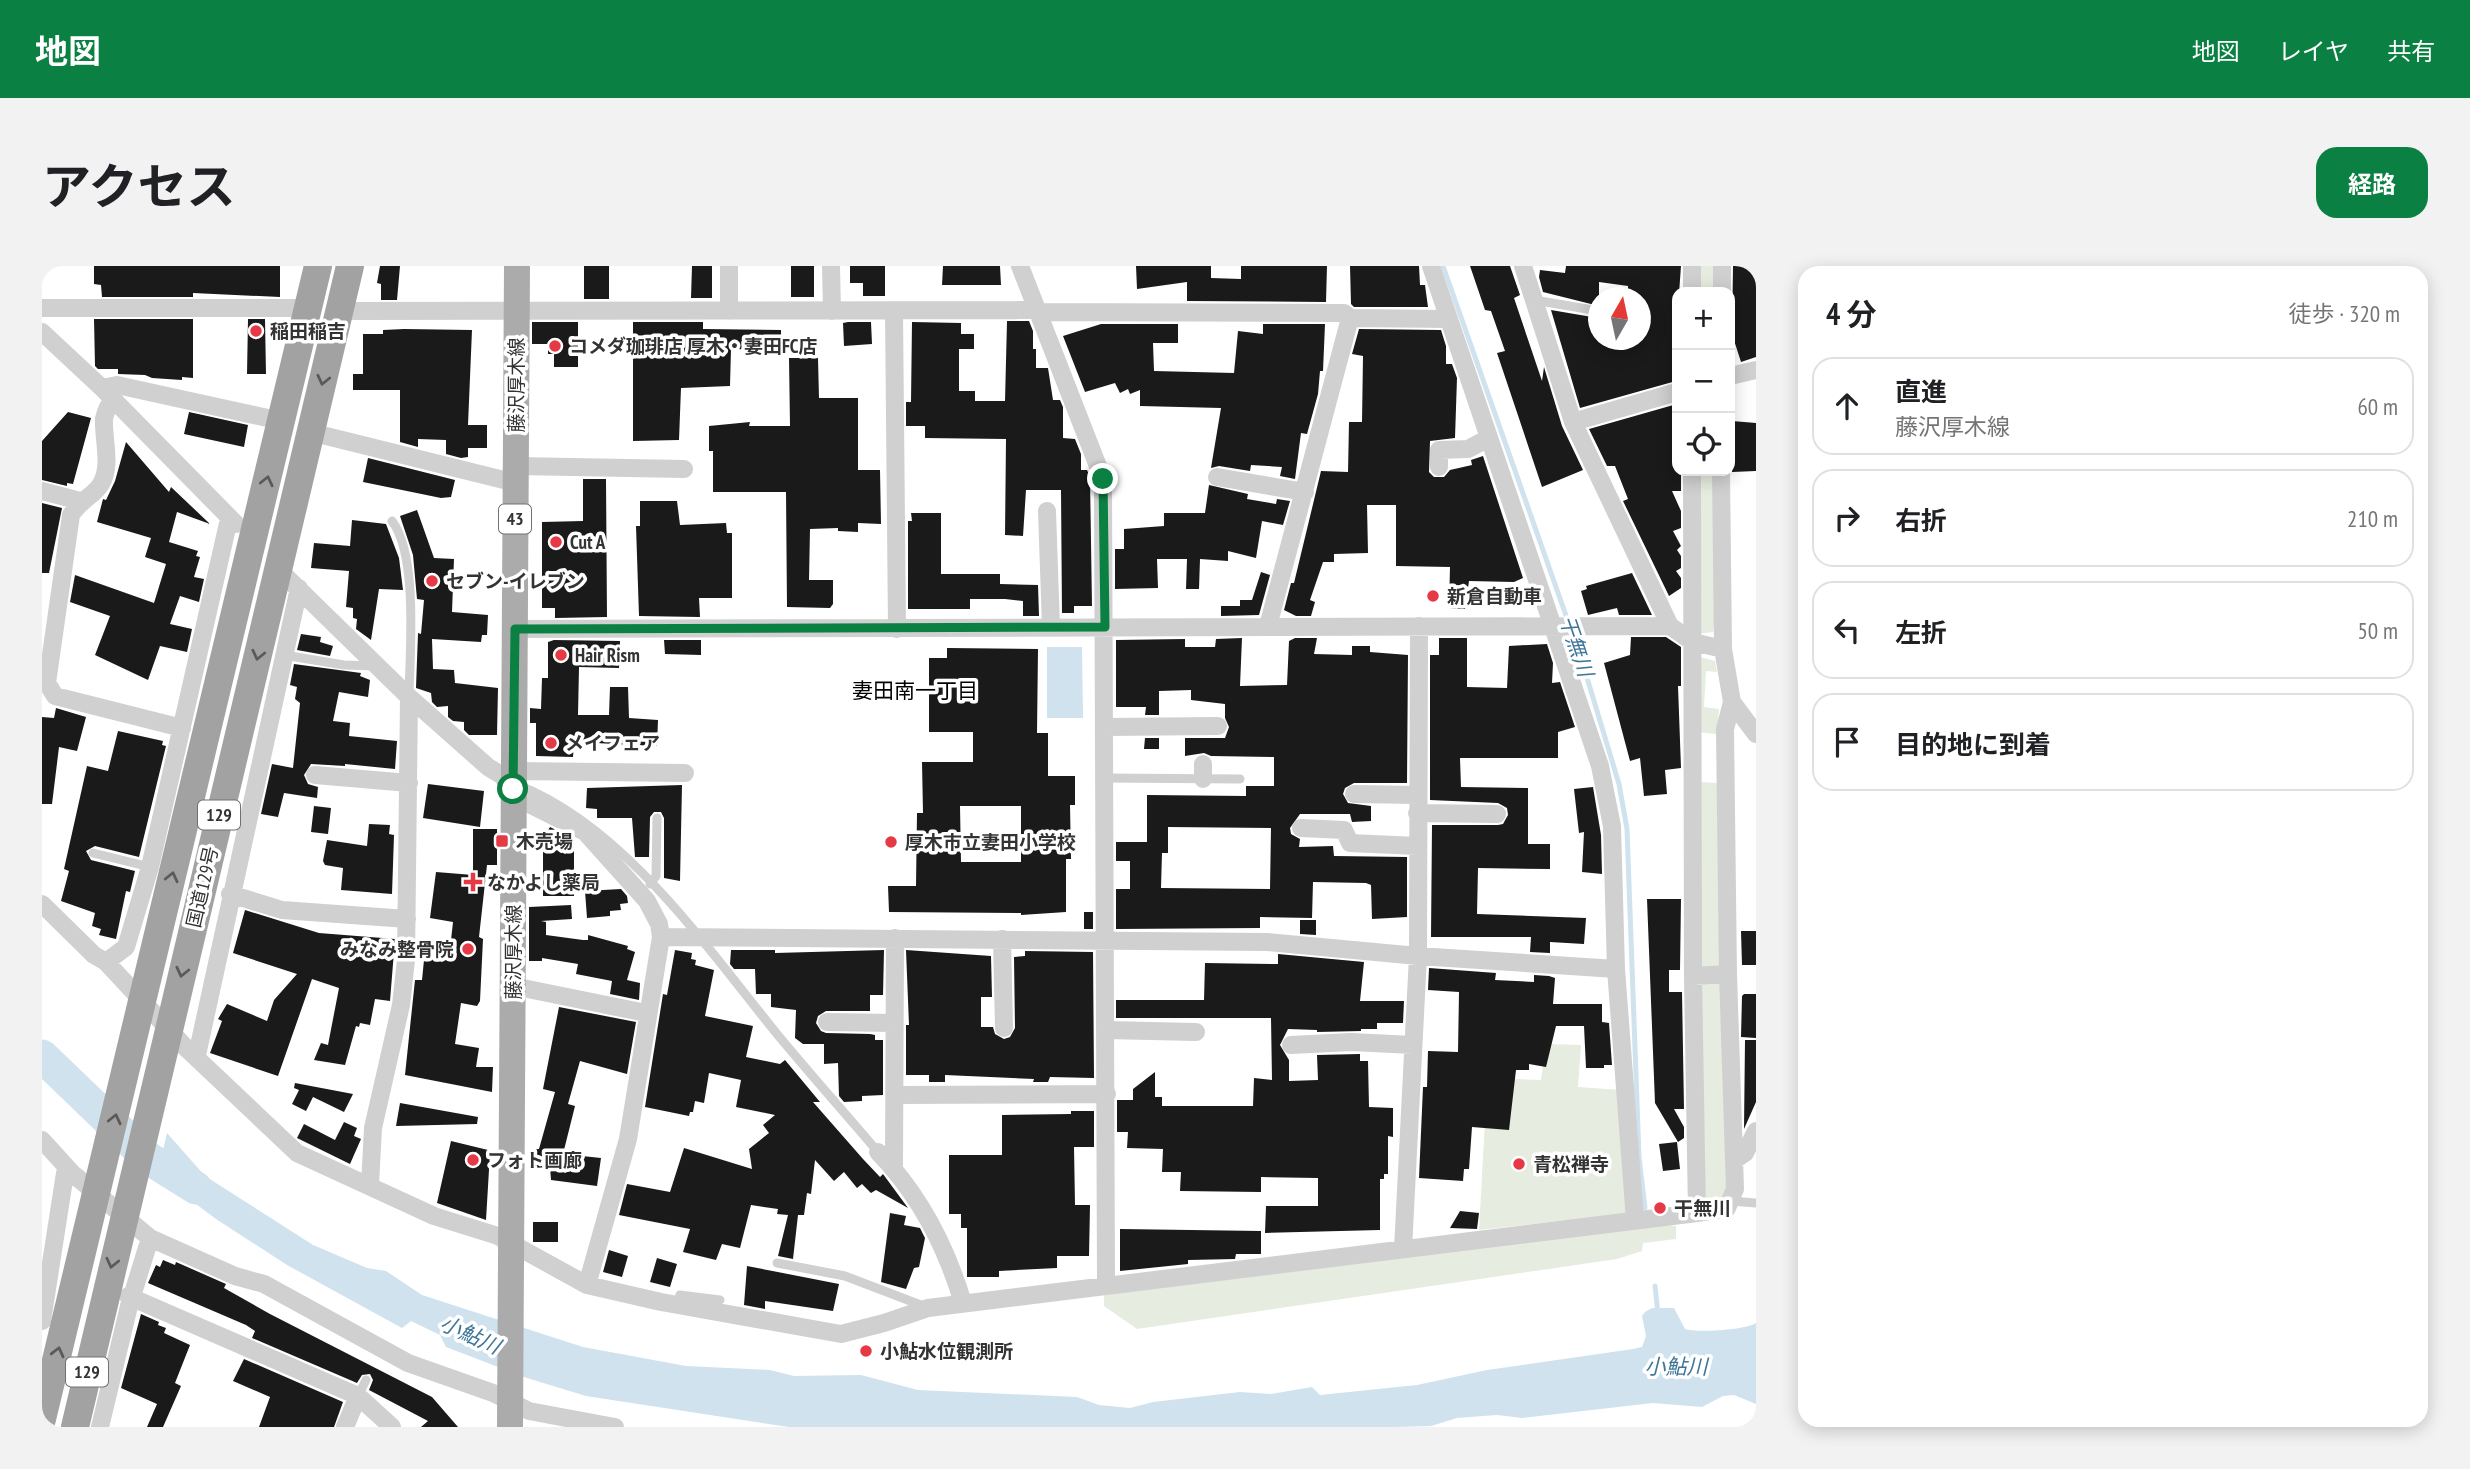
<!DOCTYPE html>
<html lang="ja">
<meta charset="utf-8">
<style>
body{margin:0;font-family:"PT Sans Narrow","Noto Sans JP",sans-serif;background:#f2f2f2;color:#202124}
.controls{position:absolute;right:21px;top:21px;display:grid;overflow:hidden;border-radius:14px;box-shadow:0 4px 18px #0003}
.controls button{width:63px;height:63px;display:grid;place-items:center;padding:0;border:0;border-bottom:2px solid #e0e0e0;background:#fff;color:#202124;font:35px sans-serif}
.compass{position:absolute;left:1546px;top:21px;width:63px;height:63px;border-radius:50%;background:#fff;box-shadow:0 4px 18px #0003;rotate:9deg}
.stop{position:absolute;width:21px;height:21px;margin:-16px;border:5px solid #0b8043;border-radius:50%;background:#fff}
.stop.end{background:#0b8043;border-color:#fff;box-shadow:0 2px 7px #0008}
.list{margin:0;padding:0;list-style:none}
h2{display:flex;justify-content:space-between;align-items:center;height:91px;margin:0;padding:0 28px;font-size:30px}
h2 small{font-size:23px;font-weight:400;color:#757577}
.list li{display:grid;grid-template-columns:46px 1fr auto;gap:21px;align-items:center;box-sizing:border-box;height:98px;margin:0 14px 14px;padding:0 14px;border:2px solid #e0e0e0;border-radius:21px}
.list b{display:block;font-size:26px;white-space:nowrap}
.list p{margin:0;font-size:23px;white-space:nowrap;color:#757577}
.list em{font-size:23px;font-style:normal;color:#757577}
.icon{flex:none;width:38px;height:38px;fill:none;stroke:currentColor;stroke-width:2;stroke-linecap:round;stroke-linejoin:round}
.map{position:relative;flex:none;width:1714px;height:1161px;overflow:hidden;border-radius:21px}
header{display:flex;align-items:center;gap:42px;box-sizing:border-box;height:98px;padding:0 35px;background:#0b8043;color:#fff}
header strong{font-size:33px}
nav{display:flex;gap:38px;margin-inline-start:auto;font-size:24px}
.intro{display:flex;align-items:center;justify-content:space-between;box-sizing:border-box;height:168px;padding:0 42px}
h1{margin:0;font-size:49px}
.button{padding:18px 32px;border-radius:21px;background:#0b8043;color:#fff;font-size:24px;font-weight:700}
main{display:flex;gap:42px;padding:0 42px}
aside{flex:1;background:#fff;border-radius:21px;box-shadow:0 4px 18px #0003}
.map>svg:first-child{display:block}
</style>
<header>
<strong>地図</strong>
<nav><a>地図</a><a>レイヤ</a><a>共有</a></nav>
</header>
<div class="intro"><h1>アクセス</h1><a class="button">経路</a></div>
<main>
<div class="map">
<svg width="1714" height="1161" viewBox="0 0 1714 1161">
<rect width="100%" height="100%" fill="#fff"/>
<path fill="#e6ecdf" d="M1654 0H1675V26H1654Z
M1656 205H1674L1675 347 1671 366 1654 368Z
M1658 391 1673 395 1675 406 1664 405 1662 441 1677 443 1675 468 1655 466Z
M1657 516 1676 517 1681 632 1677 702 1659 703Z
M1682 711 1686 924 1683 934 1660 938V714Z
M1504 778 1539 779 1536 821 1579 824 1590 947 1437 964 1443 856 1471 813 1499 814Z
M1616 958 1634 960V973L1601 977 1600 985 1575 993 1095 1063 1062 1040V1024Z"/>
<path fill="#cfe2ee" d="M1005 381H1040L1041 452H1005Z
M125 867 163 910 271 979 325 1002 344 1005 380 1029 541 1081 644 1100 728 1104 752 1110 819 1109 876 1124 1035 1131 1057 1139 1088 1142 1111 1136 1198 1126 1229 1128 1270 1121 1278 1129 1375 1119 1445 1104 1591 1083 1600 1081 1604 1070 1600 1050 1603 1046 1610 1042H1632L1643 1063C1655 1067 1704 1064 1714 1057V1138L1692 1129 1681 1130 1660 1141 1611 1137 1480 1152 1455 1149 1415 1152 1389 1160 1354 1161H747L544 1130 485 1112 404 1081 398 1069 369 1055 360 1062 245 999 174 953 115 909Z"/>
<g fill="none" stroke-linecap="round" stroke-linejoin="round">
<path stroke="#cfe2ee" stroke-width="5" d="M1401 0 1540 395 1577 518 1585 563 1597 891 1603 942
M1613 1020 1616 1048"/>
<path stroke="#cfe2ee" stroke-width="33" d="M0 790 106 892 154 922"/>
</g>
<path fill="#1a1a1a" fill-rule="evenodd" d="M52 0H238V31L151 27V31H60L59 19 52 18Z
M338 0H358L355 34H339V18L335 17Z
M542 0H567V33H542Z
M650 0H670V32H649Z
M749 0H772V31H749Z
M808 0H843V30H821V17H808Z
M901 0H958L959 19H900Z
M1094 0H1169V12L1199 13V0H1285L1284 36 1145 35V16L1095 23Z
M1308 0H1377L1378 19H1383L1386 41H1312L1309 38Z
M1428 0H1468L1478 29 1472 32 1500 115 1502 101 1520 160 1541 204 1500 221 1455 87 1463 85 1449 45 1443 44Z
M1524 0H1639L1632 97 1634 115 1538 142 1509 44 1550 51 1557 48V74H1599V32H1586V20L1557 16V40L1501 26 1497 11 1498 4 1523 7Z
M1691 0H1714V91L1699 96 1690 68Z
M52 53H151V112L140 111V114L110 112 103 109 76 108V103H56L53 100Z
M206 53H223L224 108H205Z
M965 55H987L991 65V83H994V102H1006L1011 134H1018L1021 141V172L1033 173 1039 188V204H1045L1048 211 1050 340H1032V347H1020L1019 224H984L981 270 963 269 964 173 883 172V160H864V136H869L870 56 919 57V68H932V83H917V125H933V135H963Z
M490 56H536V101H512V88H506V78H490Z
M591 56H661V63L739 64V84L689 83 688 120 639 122 637 174 591 175Z
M806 56H829L830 78 802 80 801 57Z
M1059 58H1136V77H1111L1112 105 1192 107 1196 65 1221 68V58H1283L1281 105H1278L1276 128 1265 168 1259 167 1253 213 1238 210 1240 201 1209 199 1208 205 1177 200 1169 202 1179 142 1098 140V124L1088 128 1086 123 1078 127 1073 117 1043 126 1021 70Z
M362 63 430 64 426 159H445V182H426V191L419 192 404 188V174L376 173V181L358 176V124H311V108H321V68H341V64Z
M1317 63 1399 64 1404 80V98H1410L1415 112 1413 172 1388 175 1387 206 1392 211H1402L1408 204 1430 199 1429 194 1441 190 1481 312 1472 316 1427 315 1423 343 1407 342 1408 301 1354 300V239H1325L1326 287 1292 288V296H1281L1268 334 1273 336 1269 350H1254L1242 344 1249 317H1252L1279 205 1306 206 1307 156H1320L1321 90 1310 88Z
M747 92H776L777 132H816V204H838L839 258 816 257V266L796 265V262L768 263 767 314H791V338L788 342 745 341 744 226H671V185H667V160L708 156 707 160H748Z
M1635 138V205H1639V225H1630L1639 245V262L1631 265 1639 280 1635 284 1639 290V302L1634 305 1639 312V322L1627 330 1581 235 1586 233 1573 200H1565L1547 163Z
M26 146 49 152 31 218 25 217V220L0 214V175Z
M147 146 206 159 202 181 142 168Z
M1690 155 1714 157V205L1690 206Z
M84 176 127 226 129 221 168 258 135 246 127 276 156 285 154 290 158 291 152 311 162 313 157 336 138 330 128 358 150 363 145 386 118 380 106 414 53 389 68 350 28 336 33 309 112 337 124 298 103 291 109 272 55 256 61 233 64 234 73 215Z
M326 192 413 214 409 231 399 232 321 216Z
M541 213H564L565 351 513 352V342H500V256L541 255Z
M1167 219 1206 228 1205 233 1234 238 1235 233 1248 235 1241 259 1220 255 1214 292 1186 285V295L1158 293 1157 323H1144L1145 293H1115L1116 322 1073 323V283H1082V263L1122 260V247H1163Z
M598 235H635L638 259 684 257 685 267H690V332H657L658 351 597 350 594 260H598Z
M0 237 20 242 7 307H0Z
M375 244 392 292 412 293 410 346 446 349 445 369H440L439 376 390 373 391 403 412 404 413 417 456 422 455 469H427L422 464V456L411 455 406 451V440L395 441 390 436 389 427 374 422 376 367 379 368 382 334 375 333 371 289 358 250Z
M869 247H899V308H958V318L996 319 997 350H981V335L963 333H928V343H866V255H870Z
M310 254 344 258 357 292 361 324 337 323 329 374 314 363 315 353 311 352V342L304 341 307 305 269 302 272 277 308 280Z
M1219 306 1228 309 1217 349 1179 350V340H1198V334H1210Z
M1590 307 1610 349H1577L1575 342 1546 349 1539 325 1545 323 1544 320Z
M259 368 279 371 278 376 291 380 288 390 255 384Z
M1589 371H1624L1639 381V420H1636L1639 502 1623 504 1625 528 1602 530 1598 492 1588 495 1562 397 1588 389Z
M1200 372 1198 420 1245 419 1247 375 1253 372H1275L1272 388 1310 389V380H1328V386L1366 389 1365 517H1312L1303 522 1301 528 1306 537 1329 540V555L1310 556 1308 548H1258L1248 562 1249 568 1258 573 1257 581 1291 580 1292 590 1365 591V651L1330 653 1329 619 1324 617 1271 616 1270 652 1218 651V662L1074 663V623H1088V595H1074V576H1105V529L1204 530V520H1232V491L1169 490 1162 487 1143 490V472H1183L1187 461 1183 452V438L1149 434V424L1117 425V449H1103L1104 441H1074V374L1143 373V381H1173L1174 373ZM1126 561 1229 562 1228 623 1119 622 1120 587H1126Z
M1397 372H1425V421L1465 422 1467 380 1505 378 1511 397 1510 417 1518 416 1533 461 1516 466V492H1418L1419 521 1486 522V578H1508V603L1436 602 1435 648 1544 652 1542 678 1508 676V687L1488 686 1489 671H1389L1390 559H1456L1461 558 1466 549 1465 542 1456 537 1388 534V389H1397Z
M512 374 578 375 577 402 537 401 536 449H567L568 421H586L587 452 616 454 615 480 532 476 531 491 494 490V457H488V442L499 443 500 412H506V376Z
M622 374H659V389L623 388Z
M905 382 996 383 995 467H1006V510H1033V539H1028L1029 593H1024V646L979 649V647L847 646 846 620H874L875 547H881L880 496H931V466H887V392H905ZM918 540H979V596H919Z
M252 398 319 407 318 410 328 414 326 431 297 426 291 455 308 457 307 470 355 475 353 503 303 498V500L269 498 262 509 266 518 276 521 275 532 242 527 236 551 219 548 230 498 251 502 258 437 253 433 255 421 248 419Z
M14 442 44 451 35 485 17 481 10 538H0V451L12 452Z
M76 465 121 475 120 479 124 480 97 591 53 580 44 585 49 594 93 605 88 626 84 625 74 673 57 669 59 663 50 660 53 647 19 635 27 605 22 603 45 500 66 505Z
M1103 472H1117V483H1102Z
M386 518 442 525 438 561 381 552Z
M640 519 638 615 622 612V552L619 546H612L608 551 607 591H593L590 552H555V543L544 542 545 522Z
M1551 521 1559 569 1560 608 1540 606 1542 566 1537 567 1532 523Z
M272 540 289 542 286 568 269 566Z
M327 558 348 559 347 568 352 569 350 628 299 624 301 602 283 599 281 595 285 574 325 580Z
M508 561 532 573V630H501V573Z
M431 563H455V599H445L437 671 441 673 438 735 435 740 419 737 413 778 437 782 434 801H451L450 826 363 809 373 714H380L384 674H409L411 656 388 652 394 606 431 609Z
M579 623 585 630 586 637 578 638 579 644 568 645V650L545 652 543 625Z
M1605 633H1639L1638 704H1627V726H1640L1642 843H1632L1642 861V872L1636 876 1613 837Z
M529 639 530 653 499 655 504 656V669L541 674H546V669L586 680 585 683 593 686 585 714 598 717 597 734 568 728 570 715 534 708 536 698 500 692V695H487V641Z
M203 644 277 667 353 673 348 735 333 733 328 759 318 757 317 761 314 760 303 799 272 794 279 777 286 779 297 722 270 713 236 810 168 787 180 755 176 753 185 738 225 755 232 734 255 708 191 687Z
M1042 646H1051V663H1042Z
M1258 654H1274V669L1258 668Z
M1699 665H1714V699H1700Z
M633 684 650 687 649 693 654 694 653 699 672 704 663 750 711 760 704 791 738 798 743 794 778 836H771L821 893 838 911 841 908 866 942 834 924 829 927 820 918 815 922 802 906 792 915 773 894 769 928 765 927 762 949H756L751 993 736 990 746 949 735 948 736 943 709 939 698 982 680 978 674 994 641 986 648 963 577 949 585 918 628 926 642 882 710 903 707 883 727 867 721 859 733 849 694 841 699 814 667 807 662 837 653 835 651 846H648L647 850 603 841 621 728 625 729Z
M689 684H733V687L842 684 841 729H828V745H784L776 750 774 757 779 765 784 767 828 768 833 769V774H841V829L820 830V835L802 836 797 830 796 797 782 798V778H761L753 772 754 744 729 741V728H714L713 703H692L688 698Z
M864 684 949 690 950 731H939V761H951L953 768 962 773 968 771 973 762 972 691 983 690V685L1051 686 1052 812 1008 811 1006 816H991L992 813 903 809V816H887V809H864V759H867Z
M1236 688 1322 696 1318 735H1362L1361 757H1335V763H1319V765L1275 766V764L1246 763 1238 779 1247 794V815L1276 814 1275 789 1318 788V795H1326L1327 841 1351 842V871L1346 870V908H1342V913H1338V964L1223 967 1224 940H1276V912L1219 911V926L1138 925 1139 906H1120L1121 883 1085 882 1086 866H1075V834H1091V823L1113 806V831H1120V840H1211L1212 812 1230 814 1229 752H1074V734H1162L1163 697 1236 698Z
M1387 702 1454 707 1453 714 1492 716V709L1507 710 1513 712 1511 738H1560V756L1567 757 1570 799H1562V802H1544L1542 760H1514L1504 801 1487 798V804H1474L1467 864 1430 861 1427 903H1422L1421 915 1377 912 1381 821H1385L1386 785 1416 786 1417 726 1386 724Z
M1702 728H1714V772L1699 771 1700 730Z
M517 741 594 756 585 808 538 795 526 838 533 840 521 888 559 892 555 920 509 914 508 901 490 902 489 884 497 883 513 826 501 823Z
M1703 774H1714V836L1702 863Z
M253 817 311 828 302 846 271 831 264 845 250 838 257 824 252 822Z
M358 837 436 851 435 858 354 860Z
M1029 845H1052V881H1032L1033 939H1048L1047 990H1015V1002L957 1005V1011H925V962H919V948H907V889H960V849L1029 848Z
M302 856 315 862 312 870 319 873 308 898 255 872 262 858 293 874Z
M409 875 446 884 448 887 444 954 395 937Z
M1635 876 1638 903 1621 905 1617 878Z
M1418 945 1437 947 1435 963 1408 962Z
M848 947 864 950 862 959 878 962 883 972 877 1001 872 1002 864 1023 839 1016Z
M491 956H516V976H491Z
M1078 963 1219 965V988H1194L1193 993 1146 994V998L1078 1005Z
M567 984 586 990 580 1011 561 1006Z
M615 992 635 998 628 1021 608 1016Z
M121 994 133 999 134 996 184 1018 182 1022 228 1048 390 1131 416 1161H379L386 1155 327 1124 331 1114 328 1108 320 1109 315 1117 210 1072 213 1065 204 1059 106 1017 114 999 118 1001Z
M705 1000 797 1018 791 1045 723 1035V1043L702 1039Z
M99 1048 117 1056 116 1059 124 1062 122 1067 148 1079 133 1117 139 1120 121 1161H105L115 1138 79 1122Z
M202 1093 301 1136 292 1161H217L228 1131 191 1115Z"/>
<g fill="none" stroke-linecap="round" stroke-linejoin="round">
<path stroke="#d0d0d0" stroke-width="9" d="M1492 34 1551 44
M350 255C376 289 368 385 367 428
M242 389 302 399 333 400
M1063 512 1198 513
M476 519C583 561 665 682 735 768 768 808 803 847 836 886
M51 587 108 601
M608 618 614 610 615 552
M1689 935 1714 937
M735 997 803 1010 884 1041
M635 1039 638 1029 678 1034
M316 1130 324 1114"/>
<path stroke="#d0d0d0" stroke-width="18" d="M687 0V45
M789 0 790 45
M978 0 1061 213 1064 1019
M1389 0 1558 500 1570 560 1574 703 1593 954
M1481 0 1531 156 1628 360
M1650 0V26
M1680 0V26
M0 42H266
M297 45 992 44
M852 45 855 363
M994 46 1302 47 1308 52 1226 360
M1308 52 1406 53
M0 66 60 122 194 258
M1688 110 1714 104
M60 122 75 119 239 155
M70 133C67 139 63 146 62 153 61 174 70 199 59 218 52 230 39 233 29 249L5 417 13 430 140 462
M1531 156 1635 126
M268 166 474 217
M474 200 642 203
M1397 201V184L1426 183 1447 172
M1679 205 1681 383 1690 436 1714 468
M1175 211 1263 226
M0 225 38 235
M1005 245 1009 361
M236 303 367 431 446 501 459 509 485 537 543 566 605 635 617 658 619 671 586 873 545 1019
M1377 360 1376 690 1574 703
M473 363 1628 360 1651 376 1681 383
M1063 461 1176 460
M1161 498V513
M472 505 643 507
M273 509 367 517
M1312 528 1376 529
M1375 547 1455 548
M1259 562 1302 564 1308 577 1375 580
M188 628 240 644 365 653
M0 638 52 689 64 696 145 783 255 887 392 950 456 970 545 1019 619 1036 799 1068 842 1057 886 1042 1655 947 1651 710 1650 205
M619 671 1225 676 1376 690 1361 983
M960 673 962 762
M64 696 84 681 108 601 187 253
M1651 710 1686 708
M471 720 604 747
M785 756 852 757
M1064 764 1154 766
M1249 779 1309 776 1371 779
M155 789 257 322
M853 829 1065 828
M0 874 31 908 108 972 193 1010 222 1018 366 1097 451 1127 487 1145 573 1161
M836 886C878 929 904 980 921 1037
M1694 893 1703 887 1714 865
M852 902 853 672
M328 919 331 862 359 739 364 694 367 431
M1655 947 1685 942 1693 923 1686 708 1683 463 1690 436
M86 1030 316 1130 350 1161
M0 1055 24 901
M58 1161 87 1040 108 972
M303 1161 316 1130"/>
<path stroke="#ababab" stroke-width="26" d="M468 1161 475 0"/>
<path stroke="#a2a2a2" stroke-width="28" d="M0 1153 276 0
M33 1161 308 0"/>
</g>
<defs><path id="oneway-chevron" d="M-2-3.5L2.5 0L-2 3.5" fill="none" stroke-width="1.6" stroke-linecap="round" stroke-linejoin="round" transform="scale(1.75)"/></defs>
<g stroke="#5a5a5a">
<use href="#oneway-chevron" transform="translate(281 114) rotate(103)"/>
<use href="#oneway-chevron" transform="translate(225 215) rotate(-77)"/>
<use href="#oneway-chevron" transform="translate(216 389) rotate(103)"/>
<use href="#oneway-chevron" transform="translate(130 611) rotate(-77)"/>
<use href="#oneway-chevron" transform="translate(140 706) rotate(103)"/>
<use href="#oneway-chevron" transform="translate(73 853) rotate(-77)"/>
<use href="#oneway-chevron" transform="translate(70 997) rotate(103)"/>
<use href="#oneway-chevron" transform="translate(16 1086) rotate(-76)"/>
</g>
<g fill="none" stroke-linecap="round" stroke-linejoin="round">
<path stroke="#0b8043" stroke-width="9" d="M471 523 473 363 1063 361 1061 213"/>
</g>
<g fill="#e63946" stroke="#fff" stroke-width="2.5">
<circle cx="214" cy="65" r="7"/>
<circle cx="513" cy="80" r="7"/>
<circle cx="514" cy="276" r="7"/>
<circle cx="390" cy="315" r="7"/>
<circle cx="1391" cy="330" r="7"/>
<circle cx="519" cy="389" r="7"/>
<circle cx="509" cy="477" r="7"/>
<rect x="453" y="568" width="14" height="14" rx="3.5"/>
<circle cx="849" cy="576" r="7"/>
<path d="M427.5 605.5h7v7h7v7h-7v7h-7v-7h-7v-7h7z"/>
<circle cx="426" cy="683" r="7"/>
<circle cx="431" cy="894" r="7"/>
<circle cx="1477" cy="898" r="7"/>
<circle cx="1618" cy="942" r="7"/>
<circle cx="824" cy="1085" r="7"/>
</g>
<g text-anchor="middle" stroke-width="7" stroke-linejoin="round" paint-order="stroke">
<g fill="#fff" stroke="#707070" stroke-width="2">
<rect x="457" y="238.5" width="32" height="29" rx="5"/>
<rect x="156" y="534.5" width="42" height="29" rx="5"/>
<rect x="24" y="1091.5" width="42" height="29" rx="5"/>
</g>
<g font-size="18" font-weight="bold" fill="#333">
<text x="473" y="259">43</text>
<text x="177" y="555">129</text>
<text x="45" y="1112">129</text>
</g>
<g font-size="19" font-weight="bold" fill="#333" stroke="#fff" text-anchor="start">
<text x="228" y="72">稲田稲吉</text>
<text x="527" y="87">コメダ珈琲店 厚木・妻田FC店</text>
<text x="528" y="283">Cut A</text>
<text x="404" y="322">セブン-イレブン</text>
<text x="1405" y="337">新倉自動車</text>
<text x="533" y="396">Hair Rism</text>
<text x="523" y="484">メイフェア</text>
<text x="474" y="582">木売場</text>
<text x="863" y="583">厚木市立妻田小学校</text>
<text x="445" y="623">なかよし薬局</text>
<text x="412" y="690" text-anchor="end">みなみ整骨院</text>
<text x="445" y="901">フォト画廊</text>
<text x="1491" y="905">青松禅寺</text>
<text x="1632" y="949">干無川</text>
<text x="838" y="1092">小鮎水位観測所</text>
</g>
<g font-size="19" fill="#333" stroke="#fff">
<text transform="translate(474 119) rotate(-90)" y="7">藤沢厚木線</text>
<text transform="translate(160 621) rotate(-77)" y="7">国道129号</text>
<text transform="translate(471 686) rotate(-90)" y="7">藤沢厚木線</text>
</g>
<g font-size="21" font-style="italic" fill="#3f7597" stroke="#fff">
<text transform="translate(1534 380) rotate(71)" y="7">干無川</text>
<text transform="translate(428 1069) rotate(24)" y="7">小鮎川</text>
<text x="1634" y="1108">小鮎川</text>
</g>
<g font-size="21" fill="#000" stroke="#fff">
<text x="873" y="432">妻田南一丁目</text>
</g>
</g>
</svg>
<div class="controls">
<button>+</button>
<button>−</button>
<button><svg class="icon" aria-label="locate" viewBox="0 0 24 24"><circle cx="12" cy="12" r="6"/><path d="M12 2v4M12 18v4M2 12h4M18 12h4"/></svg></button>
</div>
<svg class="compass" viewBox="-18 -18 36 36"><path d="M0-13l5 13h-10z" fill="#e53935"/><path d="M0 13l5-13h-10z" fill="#757577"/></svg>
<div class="stop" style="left:471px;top:523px"></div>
<div class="stop end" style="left:1061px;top:213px"></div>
</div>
<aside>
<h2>4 分<small>徒歩 · 320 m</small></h2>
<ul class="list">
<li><svg class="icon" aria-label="ahead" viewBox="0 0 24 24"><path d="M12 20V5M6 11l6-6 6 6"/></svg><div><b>直進</b><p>藤沢厚木線</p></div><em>60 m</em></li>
<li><svg class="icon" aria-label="right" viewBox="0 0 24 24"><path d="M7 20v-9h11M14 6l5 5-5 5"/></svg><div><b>右折</b></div><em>210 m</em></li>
<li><svg class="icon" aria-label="left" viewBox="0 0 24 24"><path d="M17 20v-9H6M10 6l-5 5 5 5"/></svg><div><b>左折</b></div><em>50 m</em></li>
<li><svg class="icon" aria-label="arrive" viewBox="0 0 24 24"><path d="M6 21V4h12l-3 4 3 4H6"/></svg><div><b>目的地に到着</b></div></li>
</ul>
</aside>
</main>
